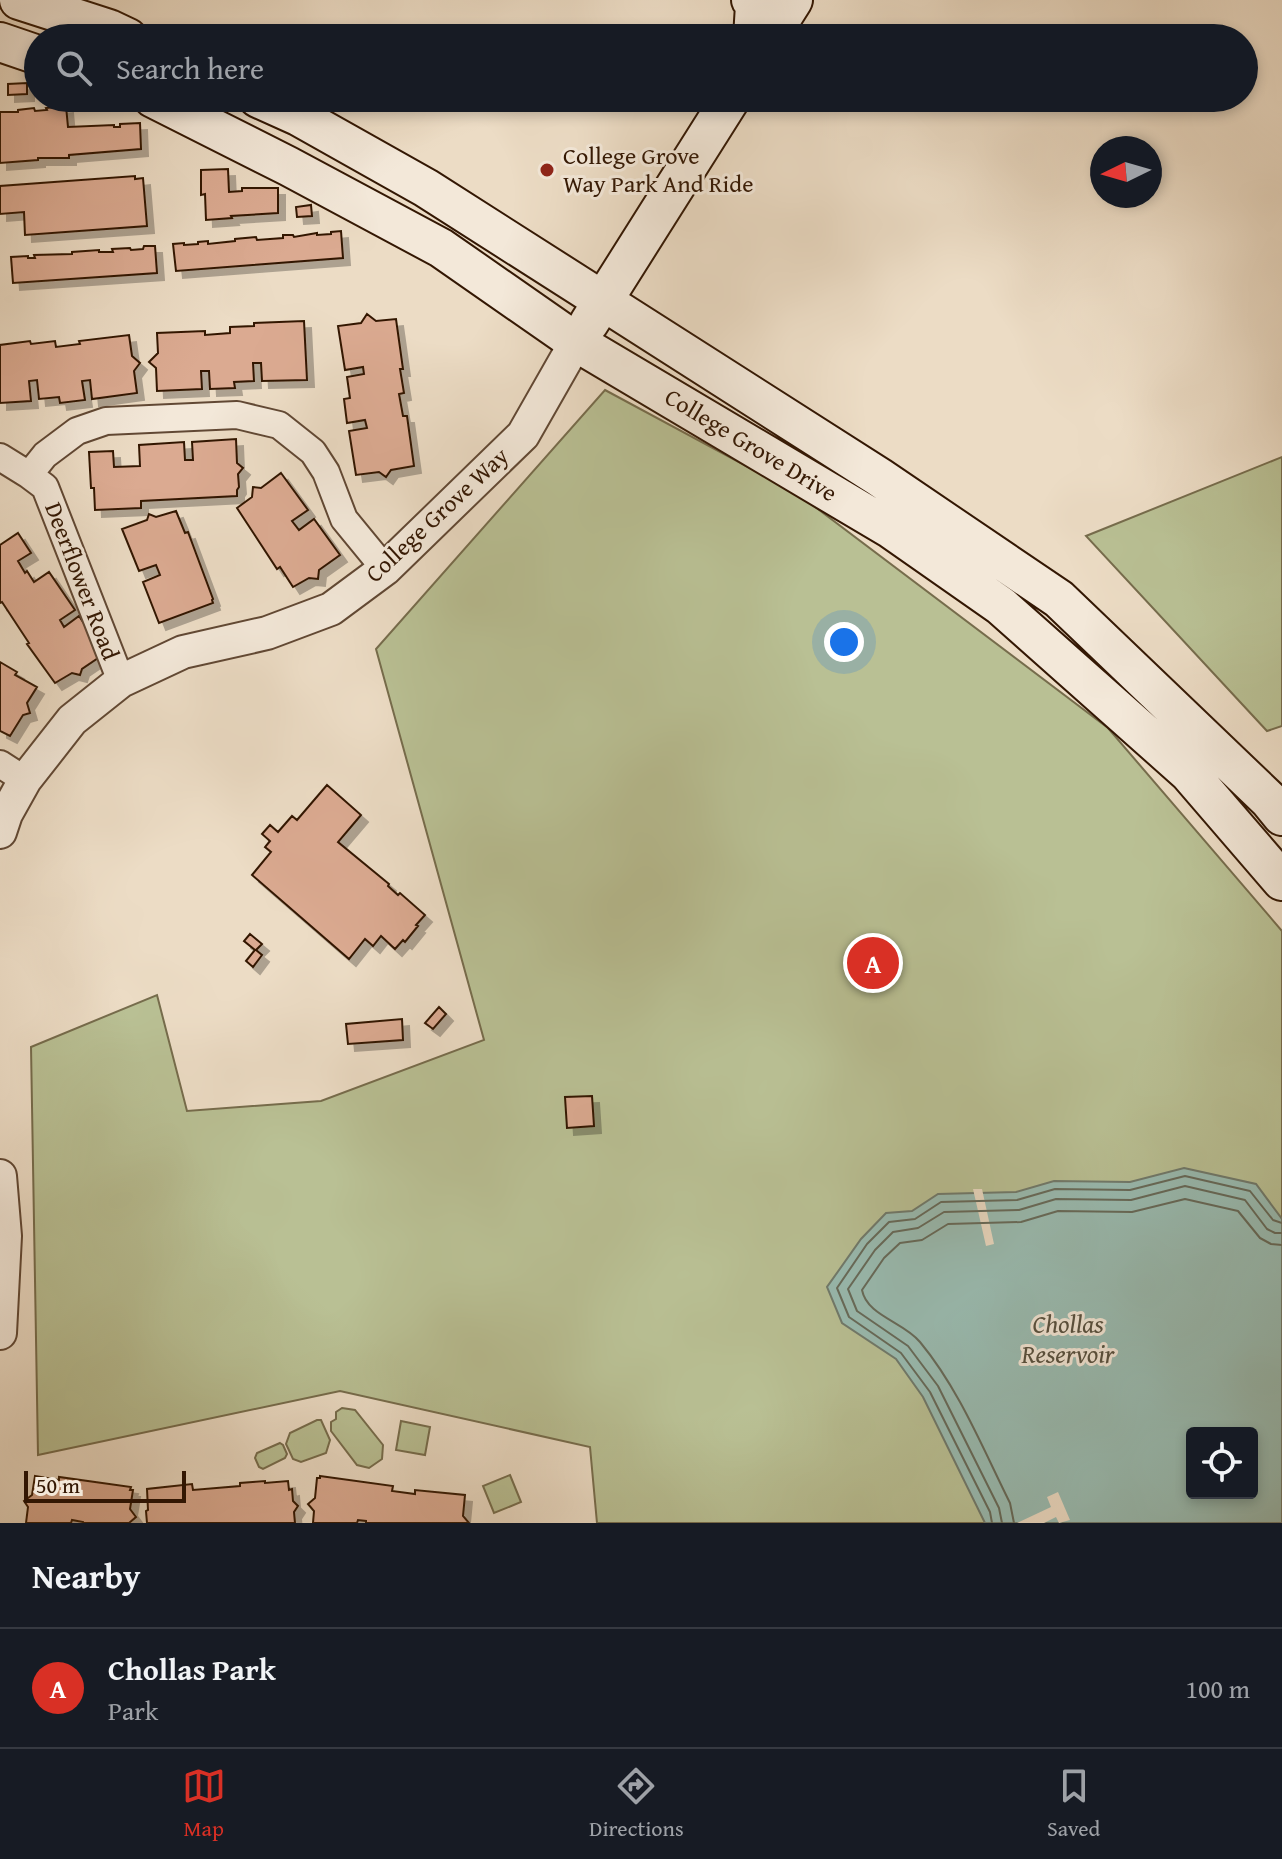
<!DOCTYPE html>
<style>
body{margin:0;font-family:"Gentium Book Plus",serif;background:#20242c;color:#f1f3f6}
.controls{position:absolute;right:24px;bottom:24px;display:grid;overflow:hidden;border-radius:8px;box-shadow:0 4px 12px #0003}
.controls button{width:72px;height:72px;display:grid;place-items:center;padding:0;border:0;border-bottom:2px solid #363941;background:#171b24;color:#f1f3f6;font:40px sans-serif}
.compass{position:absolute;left:1090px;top:136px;width:72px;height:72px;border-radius:50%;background:#171b24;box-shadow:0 4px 12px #0003;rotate:265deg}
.scale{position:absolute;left:24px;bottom:20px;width:162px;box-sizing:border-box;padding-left:8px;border:4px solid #331703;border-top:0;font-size:22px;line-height:28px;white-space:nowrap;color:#331703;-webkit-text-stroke:6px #f3e8d9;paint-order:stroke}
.you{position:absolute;left:844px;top:642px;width:28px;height:28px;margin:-20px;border:6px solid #fff;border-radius:50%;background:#1a73e8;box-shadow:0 0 0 12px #1a73e833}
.badge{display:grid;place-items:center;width:52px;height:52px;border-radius:50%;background:#d93025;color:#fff;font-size:26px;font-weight:700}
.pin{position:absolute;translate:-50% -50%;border:4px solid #fff;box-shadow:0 2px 8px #0006}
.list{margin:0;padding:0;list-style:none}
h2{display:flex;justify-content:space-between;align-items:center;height:104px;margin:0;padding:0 32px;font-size:34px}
h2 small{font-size:26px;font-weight:400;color:#9ea1a6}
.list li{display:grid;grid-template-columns:52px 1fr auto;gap:24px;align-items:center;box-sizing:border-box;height:120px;padding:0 32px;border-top:2px solid #363941}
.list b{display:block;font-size:30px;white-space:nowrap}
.list p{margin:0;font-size:26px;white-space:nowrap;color:#9ea1a6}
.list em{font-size:26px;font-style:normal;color:#9ea1a6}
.icon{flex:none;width:44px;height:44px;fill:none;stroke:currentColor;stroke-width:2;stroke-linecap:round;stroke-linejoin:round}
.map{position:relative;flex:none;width:1282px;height:1523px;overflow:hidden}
.search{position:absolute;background:#171b24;box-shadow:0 4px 12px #0003;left:24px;right:24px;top:24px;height:88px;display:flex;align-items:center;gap:20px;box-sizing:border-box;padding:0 28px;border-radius:44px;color:#9ea1a6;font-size:30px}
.sheet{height:224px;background:#171b24}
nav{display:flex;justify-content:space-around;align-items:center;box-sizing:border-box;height:112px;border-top:2px solid #363941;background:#171b24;font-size:22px;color:#9ea1a6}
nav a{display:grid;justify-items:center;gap:4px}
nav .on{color:#d93025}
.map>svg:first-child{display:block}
</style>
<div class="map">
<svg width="1282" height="1523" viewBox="0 0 1282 1523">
<defs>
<filter id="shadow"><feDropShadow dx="7" dy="7" stdDeviation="0" flood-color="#0004"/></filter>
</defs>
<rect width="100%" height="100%" fill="#ecdcc5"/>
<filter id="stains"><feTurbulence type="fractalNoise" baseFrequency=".0025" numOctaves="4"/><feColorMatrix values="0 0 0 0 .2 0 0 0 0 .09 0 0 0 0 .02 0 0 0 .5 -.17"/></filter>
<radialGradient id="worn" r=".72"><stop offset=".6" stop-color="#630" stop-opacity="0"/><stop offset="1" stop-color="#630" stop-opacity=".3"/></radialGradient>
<path fill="#b9c094" stroke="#766c4c" stroke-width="2" fill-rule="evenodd" d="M605 390 798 494 1108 728 1282 931V1523H597L590 1447 340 1391 38 1455 31 1047 157 995 187 1111 321 1101 484 1040 376 649ZM1192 1433H1252V1493H1192Z
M1282 457V726L1267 731 1086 536Z
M342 1408 355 1410 383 1445 382 1459 369 1468 357 1465 331 1431V1422L336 1419V1412Z
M317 1420H321L330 1440 326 1453 301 1462 293 1459 286 1444 290 1433Z
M401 1421 430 1427 425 1455 396 1450Z
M280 1443 283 1445 287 1454 285 1458 263 1469 259 1467 255 1458 257 1453Z
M510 1475 521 1502 494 1513 483 1486Z"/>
<path fill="#99bcb2" stroke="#707a6c" stroke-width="2" fill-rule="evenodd" d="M1184 1168 1256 1184 1282 1219V1523H985L923 1397 896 1359 842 1323 827 1287 861 1239 886 1213 912 1211 938 1194 1016 1192 1054 1181 1130 1182ZM1192 1433H1252V1493H1192Z"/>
<path fill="#ecdcc5" d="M973 1189H982L994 1244 986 1246Z
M1058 1492 1070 1520 1059 1523 1056 1517 1044 1523H1017L1051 1507 1047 1497Z"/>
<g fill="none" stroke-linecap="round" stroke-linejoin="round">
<path stroke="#666a5a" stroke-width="2" d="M992 1523 990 1512 930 1392 901 1353 849 1317 837 1288 867 1244 889 1222 915 1219 941 1202 1017 1200 1055 1189 1130 1190 1185 1176 1250 1191 1273 1220 1282 1223
M1002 1523 999 1508 938 1386 908 1346 857 1311 848 1289 875 1250 893 1232 918 1228 944 1212 1019 1210 1056 1199 1131 1200 1185 1186 1245 1200 1267 1229 1275 1233H1282
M1014 1523 1010 1503C983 1449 959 1389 920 1342 904 1322 867 1316 862 1290L884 1258 900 1243 922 1240 948 1224 1021 1222 1058 1211 1132 1212 1185 1199 1238 1211 1260 1238 1271 1244 1282 1245"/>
</g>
<path fill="#dbaa91" stroke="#331703" stroke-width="2" filter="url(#shadow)" d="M27 83V94L8 95V84Z
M66 106 68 127 114 125V127H120V124L140 123 141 149 69 155V158H38V160L0 163V112H18V110L34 108 35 111 47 110 46 108Z
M228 169 229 192 242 191V188H278V213L231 216 232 218 206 220 205 194 201 195V170Z
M135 176V179L143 178 147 226 25 235 24 212 0 214V186Z
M311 205 312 216 297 217 296 207Z
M341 231 343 258 176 271 173 244 184 243V245L198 244V242L208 241V244L235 241V239L256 237 257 240 283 238V235H293L294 237 317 233V235L331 234V232Z
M144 246H155L157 273 13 283 11 257 28 256V258H35L34 255 72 254V252L99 250V252H113L112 249 130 248 131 250 143 249Z
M367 314 376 321 396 319 403 369H400L404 393 399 394 403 416H407L414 466 391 470 386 477 379 472 356 475 349 431 367 428 365 420 347 423 344 399 350 398 347 377 364 374 363 367 345 370 338 326 361 323Z
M304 321 307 380 262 381 261 363H253L254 381 234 382 235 388 210 389 209 371H201L202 389 157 391 156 368 149 362 158 353 157 333 205 331V335L230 333V327L254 326V323Z
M129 335 132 356 140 363 134 371 137 393 92 399 90 380 82 381 85 400 60 403 59 397 39 399 37 380 29 381 31 401 0 403V345L30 341 31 344 55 341 56 347 80 344 79 341Z
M236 439 237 463 243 468 238 474 239 487 237 490V496L141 501V508L95 510 94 488H91L89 452 113 451 114 467 140 466 139 445 184 442 185 460H193L192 442Z
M281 473 308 510 292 521 299 530 314 519 340 555 319 570 318 579 309 578 293 587 280 567 277 569 237 508 252 497 253 487 261 488Z
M176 511 185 533 188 532 213 599 212 600 213 603 159 623 143 582 160 575 156 565 139 571 122 529 147 520 149 514 156 517Z
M18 533 31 553 18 561 25 573 27 571 34 582 49 572 75 610 60 620 64 627 79 616 104 654 82 669 80 675 72 673 55 683 27 644 29 643 2 602 0 603V545Z
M0 662 17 672 15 675 37 687 27 703 30 713 23 715 10 736 0 731Z
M327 785 361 815 338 842 389 884 388 886 398 895 400 893 425 915 416 925 418 926 405 942 403 940 395 949 381 936 373 946 365 939 349 959 252 875 271 852 265 847 270 841 262 834 270 825 278 832 292 816 297 820Z
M250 934 262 944 256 950 262 955 253 967 246 961 255 950 244 941Z
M439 1007 446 1014 433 1029 425 1023Z
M402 1019 403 1040 348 1044 346 1024Z
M592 1096 594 1126 567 1128 565 1097Z
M35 1476 59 1480V1477L131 1487 130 1490H133L130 1509 136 1517 129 1523H83V1522L72 1520 71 1523H26L28 1507 24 1501 32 1495Z
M320 1476 393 1486 392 1491 415 1494V1490L465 1495 463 1516 469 1523H366V1521L358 1520 357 1523H313L314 1511 308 1504 315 1498 317 1478H320Z
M265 1481V1483L288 1481 289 1490 292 1489 293 1501 298 1506 294 1512 295 1523H147L146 1511 148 1510 147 1489 192 1484 193 1490 240 1486V1483Z"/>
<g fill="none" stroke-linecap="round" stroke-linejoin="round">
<defs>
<path id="minor" d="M0 457 29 475 45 487 121 681
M29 475 45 455 77 431 106 421 237 415 279 425 313 452 326 472 344 519 385 569
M0 764 25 780"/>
<path id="tertiary" d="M0 832 6 814 25 780 72 720 121 681 183 652 267 633 331 609 385 569 523 435 576 342
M0 1176 5 1236 0 1333"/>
<path id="secondary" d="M19 0 109 29 128 38
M751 0 755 5 753 38
M769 38 793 0
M0 42 38 55
M153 98 288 166 441 248 576 342 891 529 1001 606 1189 773 1282 881
M258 98 298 116 426 188 879 477 1059 599 1269 800 1282 816
M589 323 731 98"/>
</defs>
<use href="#minor" stroke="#614834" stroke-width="30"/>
<use href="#tertiary" stroke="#614834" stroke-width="36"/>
<use href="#secondary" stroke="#331703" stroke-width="42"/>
<use href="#minor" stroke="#f3e8d9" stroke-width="26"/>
<use href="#tertiary" stroke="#f3e8d9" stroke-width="32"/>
<use href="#secondary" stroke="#f3e8d9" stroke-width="38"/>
</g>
<circle fill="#8f2418" stroke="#f3e8d9" stroke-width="3" cx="547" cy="170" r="8"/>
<g text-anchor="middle" stroke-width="6" stroke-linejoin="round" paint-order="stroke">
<g font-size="24" fill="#331703" stroke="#f3e8d9" text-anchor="start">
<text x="563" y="164">College Grove<tspan x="563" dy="28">Way Park And Ride</tspan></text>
</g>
<g font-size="24" fill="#331703" stroke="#f3e8d9">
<text transform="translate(751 445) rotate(31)" y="8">College Grove Drive</text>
<text transform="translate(437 515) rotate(-43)" y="8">College Grove Way</text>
<text transform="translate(82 581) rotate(69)" y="8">Deerflower Road</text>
</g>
<g font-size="26" font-style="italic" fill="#575140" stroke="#f3e8d9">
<text x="1068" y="1333">Chollas<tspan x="1068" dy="30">Reservoir</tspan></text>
</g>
</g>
<rect width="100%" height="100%" filter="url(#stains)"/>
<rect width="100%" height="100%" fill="url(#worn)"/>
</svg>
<div class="controls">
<button><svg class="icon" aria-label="locate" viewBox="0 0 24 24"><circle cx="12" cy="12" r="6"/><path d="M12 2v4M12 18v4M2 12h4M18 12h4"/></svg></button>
</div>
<svg class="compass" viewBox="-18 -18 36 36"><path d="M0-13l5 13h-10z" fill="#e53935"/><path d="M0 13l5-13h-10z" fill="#9ea1a6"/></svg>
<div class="scale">50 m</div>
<div class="you"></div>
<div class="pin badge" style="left:873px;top:963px">A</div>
<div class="search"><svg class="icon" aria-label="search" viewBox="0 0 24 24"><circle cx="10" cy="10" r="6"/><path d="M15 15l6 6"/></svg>Search here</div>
</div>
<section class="sheet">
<h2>Nearby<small></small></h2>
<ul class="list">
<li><span class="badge">A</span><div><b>Chollas Park</b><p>Park</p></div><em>100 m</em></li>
</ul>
</section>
<nav>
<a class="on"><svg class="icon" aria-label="map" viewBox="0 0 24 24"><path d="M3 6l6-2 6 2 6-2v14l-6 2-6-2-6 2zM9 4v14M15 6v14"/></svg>Map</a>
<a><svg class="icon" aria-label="directions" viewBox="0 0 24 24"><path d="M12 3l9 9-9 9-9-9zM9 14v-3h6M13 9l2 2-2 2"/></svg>Directions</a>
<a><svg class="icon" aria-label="saved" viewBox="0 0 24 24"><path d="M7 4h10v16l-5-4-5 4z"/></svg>Saved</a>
</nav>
